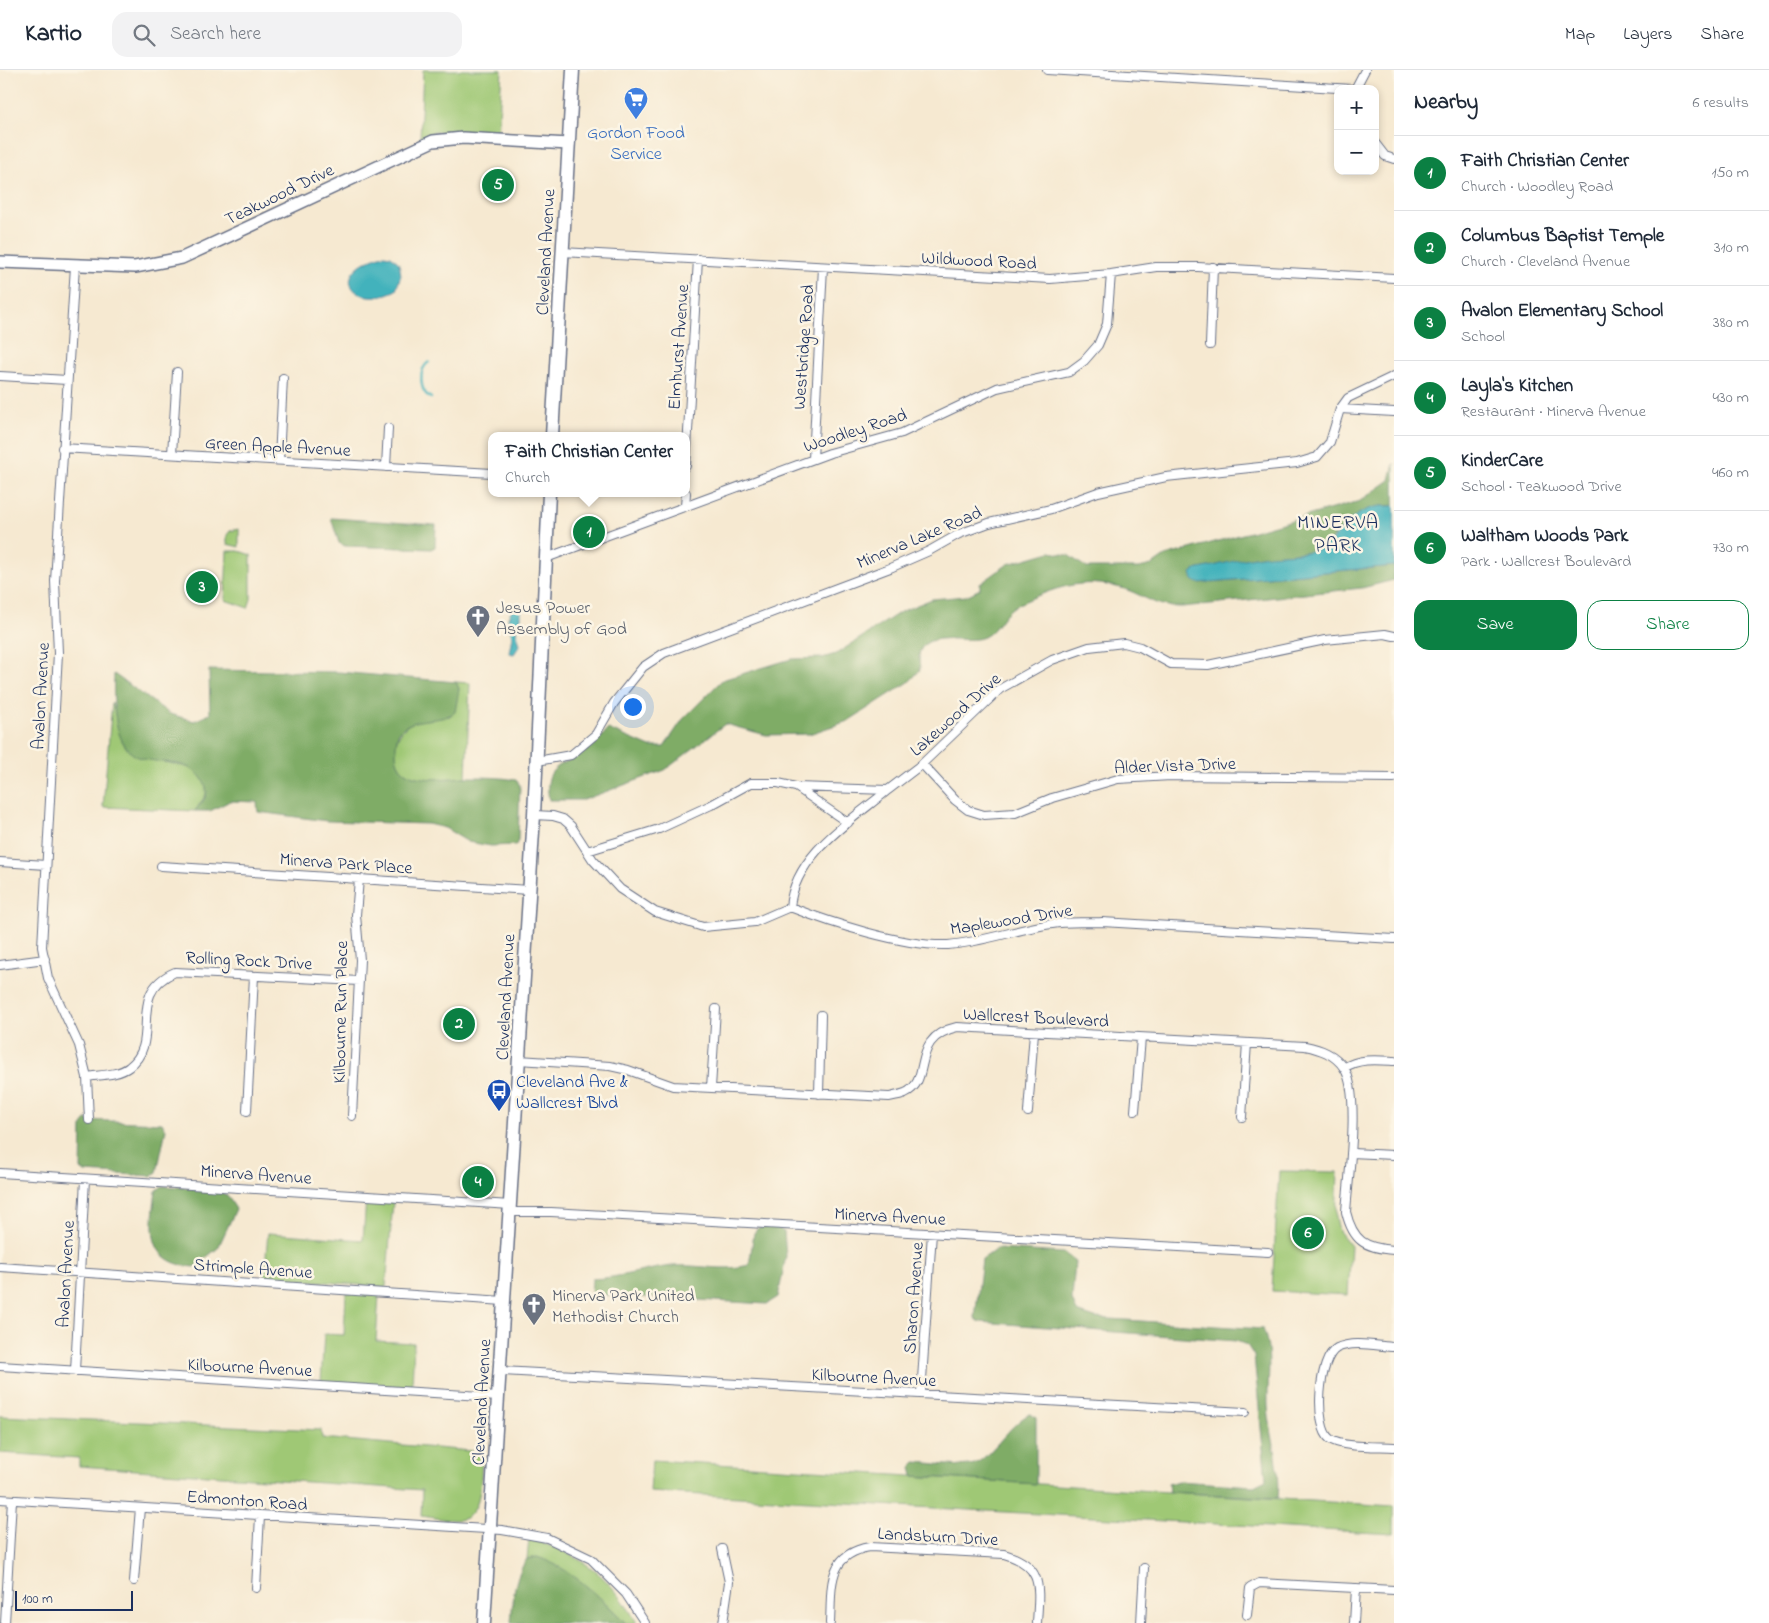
<!DOCTYPE html>
<meta charset="utf-8">
<style>
body{margin:0;font-family:"Indie Flower",sans-serif;background:#f2f2f3;color:#1f2937}
.controls{position:absolute;right:15px;top:15px;display:grid;overflow:hidden;border-radius:10px;box-shadow:0 2px 8px #0003}
.controls button{width:45px;height:45px;display:grid;place-items:center;padding:0;border:0;border-bottom:1px solid #e0e1e3;background:#fff;color:#1f2937;font:25px sans-serif}
.scale{position:absolute;left:15px;bottom:12px;width:118px;box-sizing:border-box;padding-left:5px;border:2px solid #1b2f5e;border-top:0;font-size:14px;line-height:18px;white-space:nowrap;color:#1b2f5e;-webkit-text-stroke:4px #fcf5e5;paint-order:stroke}
.you{position:absolute;left:632px;top:636px;width:18px;height:18px;margin:-12px;border:4px solid #fff;border-radius:50%;background:#1a73e8;box-shadow:0 0 0 8px #1a73e833}
.badge{display:grid;place-items:center;width:32px;height:32px;border-radius:50%;background:#0b8043;color:#fff;font-size:16px;font-weight:700}
.pin{position:absolute;translate:-50% -50%;border:2px solid #fff;box-shadow:0 1px 5px #0006}
.popup{position:absolute;left:488px;top:362px;width:202px;height:65px;box-sizing:border-box;display:grid;place-content:center;border-radius:10px;background:#fff;filter:drop-shadow(0 1px 4px #0005);font-size:16px;white-space:nowrap;color:#747a83}
.popup b{font-size:19px;color:#1f2937}
.popup::after{content:'';position:absolute;left:50%;top:100%;margin-left:-10px;border:10px solid transparent;border-top-color:#fff}
.list{margin:0;padding:0;list-style:none}
h2{display:flex;justify-content:space-between;align-items:center;height:65px;margin:0;padding:0 20px;font-size:21px}
h2 small{font-size:16px;font-weight:400;color:#747a83}
.list li{display:grid;grid-template-columns:32px 1fr auto;gap:15px;align-items:center;box-sizing:border-box;height:75px;padding:0 20px;border-top:1px solid #e0e1e3}
.list b{display:block;font-size:19px;white-space:nowrap}
.list p{margin:0;font-size:16px;white-space:nowrap;color:#747a83}
.list em{font-size:16px;font-style:normal;color:#747a83}
.actions{display:flex;gap:10px;padding:15px 20px}
.actions a{flex:1;padding:11px 0;border:1px solid #0b8043;border-radius:15px;text-align:center;font-size:18px;color:#0b8043}
.actions .main{background:#0b8043;color:#fff}
.icon{flex:none;width:28px;height:28px;fill:none;stroke:currentColor;stroke-width:2;stroke-linecap:round;stroke-linejoin:round}
.map{position:relative;flex:none;width:1394px;height:1553px;overflow:hidden}
header{display:flex;align-items:center;gap:30px;box-sizing:border-box;height:70px;padding:0 25px;background:#fff;border-bottom:1px solid #e0e1e3}
header strong{font-size:24px}
nav{display:flex;gap:28px;margin-inline-start:auto;font-size:18px}
.search{width:350px;height:45px;background:#f2f2f3;display:flex;align-items:center;gap:12px;box-sizing:border-box;padding:0 18px;border-radius:15px;color:#747a83;font-size:19px}
main{display:flex}
aside{flex:1;background:#fff}
.map>svg:first-child{display:block}
</style>
<header>
<strong>Kartio</strong>
<div class="search"><svg class="icon" aria-label="search" viewBox="0 0 24 24"><circle cx="10" cy="10" r="6"/><path d="M15 15l6 6"/></svg>Search here</div>
<nav><a>Map</a><a>Layers</a><a>Share</a></nav>
</header>
<main>
<div class="map">
<svg width="1394" height="1553" viewBox="0 0 1394 1553">
<rect width="100%" height="100%" fill="#fcf5e5"/>
<filter id="ink" filterUnits="userSpaceOnUse"><feTurbulence type="fractalNoise" baseFrequency=".02" numOctaves="2"/><feDisplacementMap in="SourceGraphic" scale="10" xChannelSelector="R" yChannelSelector="G"/><feConvolveMatrix kernelMatrix="1 2 1 2 8 2 1 2 1" color-interpolation-filters="sRGB"/></filter>
<filter id="wash" filterUnits="userSpaceOnUse"><feTurbulence type="fractalNoise" baseFrequency=".0096" numOctaves="4" result="noise"/><feDisplacementMap in="SourceGraphic" scale="20" xChannelSelector="R" yChannelSelector="G"/><feGaussianBlur stdDeviation="1.12" result="paint"/><feColorMatrix in="noise" values="0 0 0 0 0 0 0 0 0 0 0 0 0 0 0 0 0 1.4 0 .05"/><feComposite in="paint" operator="in"/></filter>
<g filter="url(#wash)">
<rect width="100%" height="100%" fill="#f6e9d1"/>
<path fill="#9fc874" stroke="#5d7c69" d="M423 0H502L498 63 434 62 420 68Z
M239 459V477L227 474V465L230 461Z
M227 481H239L251 485V529L248 538 225 530Z
M456 612 470 613 466 707C447 709 426 713 408 704 388 693 393 661 412 653 422 648 439 648 450 646L459 619Z
M112 632 122 671 135 685 187 697 199 703 206 715V725L195 741 103 737Z
M1279 1101 1338 1102 1336 1147 1339 1161 1351 1176 1348 1225 1272 1221Z
M366 1129 393 1132 386 1217 264 1207 268 1163 363 1170Z
M346 1223 379 1225 376 1271 414 1273 412 1317 321 1312 324 1264 344 1265Z
M0 1346 321 1360 322 1368 482 1382C481 1400 484 1443 463 1449 454 1452 431 1447 421 1446L422 1420 79 1396V1388L0 1383Z
M652 1390 1394 1436V1464L650 1422Z
M529 1469C581 1484 610 1505 637 1553H626L593 1521 537 1487 527 1489Z"/>
<path fill="#7fac66" stroke="#4d6e62" d="M1394 393V436H1381L1345 454 1325 476 1315 481 1255 487 1195 500 1192 503 1198 513 1394 496V510L1362 518 1182 537C1151 537 1146 525 1121 518 1082 507 1054 518 1019 534 1001 542 999 560 984 567 967 575 930 559 920 581 918 586 920 595 920 600L909 612 848 651 809 664 766 665 725 654 665 700 583 730H549C542 691 566 697 588 679 596 674 602 666 608 659L650 677H664L683 649 722 610 791 589 822 588 836 584 902 541 932 529 966 526 980 519V514L1008 494 1050 482 1068 485 1087 498H1139L1152 495 1165 486 1360 431 1390 410Z
M331 448 436 455 435 477 431 479 345 476 339 473Z
M209 600 338 602 456 612 459 619 455 642C440 654 416 645 401 660 396 665 396 675 396 682 395 717 444 708 465 707 482 707 500 707 516 710L520 715 518 770 516 775 491 776 468 772 445 758 428 754 327 751 258 742 257 732 230 731 210 741H195C198 736 205 730 206 725 208 720 205 714 203 710 188 687 158 696 136 686 112 674 113 626 114 604L170 644 194 651 210 644Z
M86 1050 162 1053 166 1059 157 1102 151 1106 85 1102 81 1099 82 1055Z
M162 1116 211 1119 227 1125 236 1139 218 1178 194 1197C146 1193 151 1159 156 1121Z
M775 1156 784 1162 786 1186 778 1227 767 1234 591 1224 592 1209C619 1208 645 1199 672 1196 697 1194 724 1202 749 1195L754 1163 758 1158Z
M997 1179 1064 1183 1075 1191 1072 1230 1077 1242 1095 1248 1263 1259C1273 1283 1267 1311 1268 1336 1270 1367 1282 1397 1278 1428L1169 1422 1168 1414 1178 1411 1254 1416 1266 1410 1254 1286 1247 1275 1236 1271 980 1252 975 1248 982 1189Z
M1030 1344 1036 1348V1414L913 1406 911 1397 916 1392C933 1393 953 1397 970 1395 987 1394 1009 1353 1030 1344Z
M537 1487C572 1498 600 1528 626 1553H511C513 1530 513 1509 527 1489Z"/>
<path fill="#42b2bc" stroke="#2e708d" d="M384 185 391 186 399 193 401 205 396 220C353 242 325 200 384 185Z
M1381 436H1394V496L1198 513 1193 510 1191 503 1195 500C1215 496 1235 490 1255 487 1275 483 1297 485 1316 480 1341 473 1343 441 1381 436Z
M514 534 521 536V548L516 560 520 575 514 584 509 583 512 566 508 548Z"/>
<g fill="none" stroke-linecap="round" stroke-linejoin="round">
<path stroke="#42b2bc" stroke-width="2.5" d="M429 292C418 299 419 322 431 328"/>
</g>
</g>
<g filter="url(#ink)">
<g fill="none" stroke-linecap="round" stroke-linejoin="round">
<defs>
<path id="street" d="M1047 0 1353 19
M1355 19 1365 0
M1375 73 1385 86 1394 89
M562 182 1050 209 1111 204 1156 197H1198L1394 208
M75 196 55 511 58 583 42 877 48 908 79 975 87 1007 89 1050
M1210 275 1213 197
M0 306 67 310
M1340 339 1394 342
M62 378 492 403
M172 384 177 302
M813 389 823 197
M279 390 283 308
M686 396 698 189
M386 397 388 358
M685 436 686 423
M546 488 830 383 902 363 997 318 1069 302 1084 291 1098 275 1107 254 1111 204
M537 691 571 685 596 664 614 633 643 597 664 583 890 498 929 481 959 464 989 453 1051 439 1098 422 1166 407 1297 393 1317 387 1330 372 1340 339 1348 328 1394 306
M922 694 955 730 968 740 984 745 1015 743 1052 728 1118 709 1171 706 1394 708
M796 717 848 753
M534 745 553 746 563 749 571 756 593 790 620 819 655 842 703 857 755 852 790 837C831 853 905 877 948 875 984 872 1017 859 1052 854 1068 851 1086 853 1102 852L1394 869
M587 781 659 759 711 735 751 713H778L796 717 888 720 922 694 1000 619 1052 590 1089 577 1124 573 1140 577 1171 594 1208 595 1325 570 1385 564 1394 566
M0 792 46 795
M161 796 529 820
M790 837C795 784 851 751 888 720
M0 895 45 889
M519 990 610 996 628 1000 673 1016 889 1027C894 1026 900 1025 905 1023 934 1010 908 968 957 957L1305 976C1320 979 1335 984 1344 998 1361 1023 1348 1110 1346 1142 1353 1171 1365 1178 1394 1180
M1344 998C1359 988 1377 990 1394 991
M87 1007C100 1005 119 1005 129 997 164 971 124 924 175 902L359 911
M711 1018 716 939
M819 1024 821 945
M247 1041 254 906
M1135 1041 1141 968
M1028 1042 1034 962
M352 1046 360 890 356 845 359 809
M1242 1047 1247 973
M1351 1083 1394 1085
M0 1103 511 1135
M510 1142H551L1268 1182
M0 1197 504 1231
M1394 1277C1377 1276 1353 1270 1337 1278 1318 1288 1314 1357 1330 1369 1341 1378 1379 1376 1394 1377
M0 1296 498 1327
M75 1301 85 1109
M501 1301 1245 1342
M921 1324 932 1163
M0 1429 502 1460 547 1468 591 1489 626 1524 645 1553
M722 1479 729 1512 723 1553
M134 1511 140 1438
M256 1518 260 1446
M1247 1545 1250 1518 1259 1513 1394 1520
M5 1553 12 1430
M830 1553C832 1518 826 1484 870 1477L1004 1484C1044 1496 1039 1517 1037 1553
M1141 1553 1144 1498
M1354 1553 1356 1518"/>
<path id="secondary" d="M0 192 135 197 182 188 433 71 463 68 569 74"/>
<path id="primary" d="M552 366 573 0
M484 1553 534 745 549 423"/>
</defs>
<use href="#street" stroke="#687086" stroke-width="10"/>
<use href="#secondary" stroke="#687086" stroke-width="14"/>
<use href="#primary" stroke="#687086" stroke-width="15"/>
<use href="#street" stroke="#fff" stroke-width="8"/>
<use href="#secondary" stroke="#fff" stroke-width="11"/>
<use href="#primary" stroke="#fff" stroke-width="12"/>
</g>
</g>
<defs>
<symbol id="supermarket-pin" viewBox="-11 -11 22 30"><path d="M0 17L-7.5 6A9.5 9.5 0 1 1 7.5 6Z" fill="#3f7fe0" stroke="#fcf5e5"/><path d="M-6-5.5h2.5l.6 2H6L4.5 2H-2.5L-4.4-4H-6ZM-1.5 3.2a1.3 1.3 0 1 0 .1 0ZM3 3.2a1.3 1.3 0 1 0 .1 0Z" fill="#fff"/></symbol>
<symbol id="church-pin" viewBox="-11 -11 22 30"><path d="M0 17L-7.5 6A9.5 9.5 0 1 1 7.5 6Z" fill="#6b7280" stroke="#fcf5e5"/><path d="M-1.2-6h2.4v3.5h3.3v2.4h-3.3V6h-2.4V-.1h-3.3v-2.4h3.3Z" fill="#fff"/></symbol>
<symbol id="bus-pin" viewBox="-11 -11 22 30"><path d="M0 17L-7.5 6A9.5 9.5 0 1 1 7.5 6Z" fill="#1a4fb4" stroke="#fcf5e5"/><path d="M-5-6H5V4H4V6H2V4H-2V6H-4V4H-5ZM-3.5-4V0h7V-4ZM-3.5 1.2v1.5H-2V1.2ZM2 1.2v1.5H3.5V1.2Z" fill="#fff"/></symbol>
</defs>
<g fill-rule="evenodd">
<use href="#supermarket-pin" x="622" y="15" width="28" height="38"/>
<use href="#church-pin" x="464" y="533" width="28" height="38"/>
<use href="#bus-pin" x="485" y="1007" width="28" height="38"/>
<use href="#church-pin" x="520" y="1221" width="28" height="38"/>
</g>
<g text-anchor="middle" stroke-width="5" stroke-linejoin="round" paint-order="stroke">
<g font-size="18" fill="#366cbe" stroke="#fcf5e5">
<text x="636" y="68">Gordon Food<tspan x="636" dy="21">Service</tspan></text>
</g>
<g font-size="18" fill="#1b2f5e" stroke="#fcf5e5">
<text transform="translate(279 124) rotate(-26)" y="6">Teakwood Drive</text>
<text transform="translate(545 182) rotate(-87)" y="6">Cleveland Avenue</text>
<text transform="translate(979 190) rotate(3)" y="6">Wildwood Road</text>
<text transform="translate(678 277) rotate(-86)" y="6">Elmhurst Avenue</text>
<text transform="translate(803 277) rotate(-86)" y="6">Westbridge Road</text>
<text transform="translate(855 360) rotate(-18)" y="6">Woodley Road</text>
<text transform="translate(278 376) rotate(3)" y="6">Green Apple Avenue</text>
<text transform="translate(919 467) rotate(-23)" y="6">Minerva Lake Road</text>
<text transform="translate(40 626) rotate(-87)" y="6">Avalon Avenue</text>
<text transform="translate(955 644) rotate(-42)" y="6">Lakewood Drive</text>
<text transform="translate(1175 695) rotate(-2)" y="6">Alder Vista Drive</text>
<text transform="translate(346 793) rotate(4)" y="6">Minerva Park Place</text>
<text transform="translate(1011 849) rotate(-9)" y="6">Maplewood Drive</text>
<text transform="translate(249 890) rotate(3)" y="6">Rolling Rock Drive</text>
<text transform="translate(505 927) rotate(-87)" y="6">Cleveland Avenue</text>
<text transform="translate(340 942) rotate(-89)" y="6">Kilbourne Run Place</text>
<text transform="translate(1036 947) rotate(3)" y="6">Wallcrest Boulevard</text>
<text transform="translate(256 1104) rotate(4)" y="6">Minerva Avenue</text>
<text transform="translate(890 1146) rotate(3)" y="6">Minerva Avenue</text>
<text transform="translate(253 1198) rotate(4)" y="6">Strimple Avenue</text>
<text transform="translate(65 1204) rotate(-87)" y="6">Avalon Avenue</text>
<text transform="translate(913 1228) rotate(-86)" y="6">Sharon Avenue</text>
<text transform="translate(250 1297) rotate(3)" y="6">Kilbourne Avenue</text>
<text transform="translate(874 1307) rotate(3)" y="6">Kilbourne Avenue</text>
<text transform="translate(481 1332) rotate(-87)" y="6">Cleveland Avenue</text>
<text transform="translate(247 1430) rotate(4)" y="6">Edmonton Road</text>
<text transform="translate(938 1466) rotate(3)" y="6">Landsburn Drive</text>
</g>
<g font-size="18" fill="#5b616d" stroke="#fcf5e5" text-anchor="start">
<text x="496" y="543">Jesus Power<tspan x="496" dy="21">Assembly of God</tspan></text>
<text x="552" y="1231">Minerva Park United<tspan x="552" dy="21">Methodist Church</tspan></text>
</g>
<g font-size="18" fill="#164399" stroke="#fcf5e5" text-anchor="start">
<text x="516" y="1017">Cleveland Ave &amp;<tspan x="516" dy="21">Wallcrest Blvd</tspan></text>
</g>
<g font-size="20" letter-spacing="1" fill="#1b2f5e" stroke="#fcf5e5">
<text x="1338" y="458">MINERVA<tspan x="1338" dy="23">PARK</tspan></text>
</g>
</g>
</svg>
<div class="controls">
<button>+</button>
<button>−</button>
</div>
<div class="scale">100 m</div>
<div class="you"></div>
<div class="pin badge" style="left:589px;top:462px">1</div>
<div class="popup"><b>Faith Christian Center</b>Church</div>
<div class="pin badge" style="left:459px;top:954px">2</div>
<div class="pin badge" style="left:202px;top:517px">3</div>
<div class="pin badge" style="left:478px;top:1112px">4</div>
<div class="pin badge" style="left:498px;top:115px">5</div>
<div class="pin badge" style="left:1308px;top:1163px">6</div>
</div>
<aside>
<h2>Nearby<small>6 results</small></h2>
<ul class="list">
<li><span class="badge">1</span><div><b>Faith Christian Center</b><p>Church · Woodley Road</p></div><em>150 m</em></li>
<li><span class="badge">2</span><div><b>Columbus Baptist Temple</b><p>Church · Cleveland Avenue</p></div><em>310 m</em></li>
<li><span class="badge">3</span><div><b>Avalon Elementary School</b><p>School</p></div><em>380 m</em></li>
<li><span class="badge">4</span><div><b>Layla's Kitchen</b><p>Restaurant · Minerva Avenue</p></div><em>430 m</em></li>
<li><span class="badge">5</span><div><b>KinderCare</b><p>School · Teakwood Drive</p></div><em>460 m</em></li>
<li><span class="badge">6</span><div><b>Waltham Woods Park</b><p>Park · Wallcrest Boulevard</p></div><em>730 m</em></li>
</ul>
<div class="actions"><a class="main">Save</a><a>Share</a></div>
</aside>
</main>
